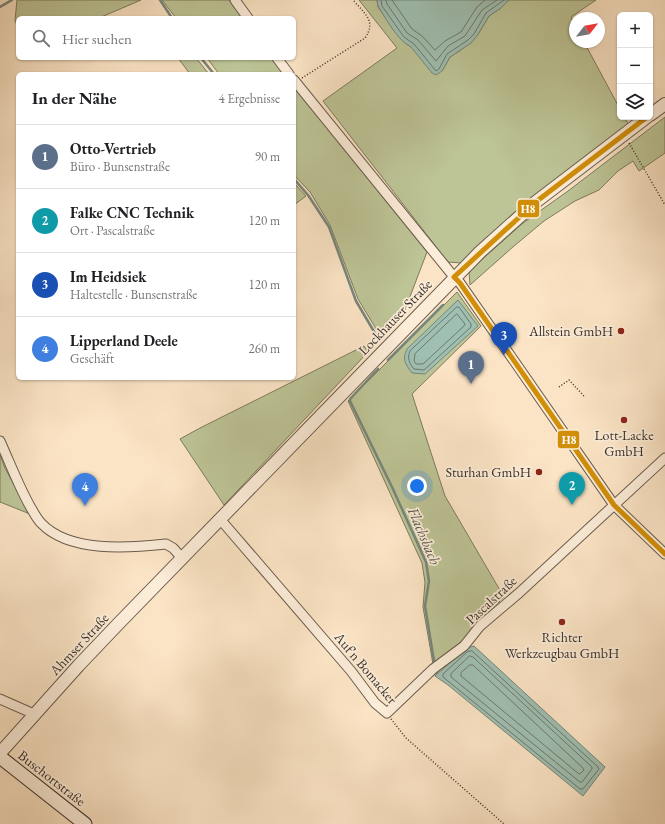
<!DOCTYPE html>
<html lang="de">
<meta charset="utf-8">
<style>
body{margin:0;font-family:"EB Garamond",serif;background:#f6f6f6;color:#202124}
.controls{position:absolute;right:12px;top:12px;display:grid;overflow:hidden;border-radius:6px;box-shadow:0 1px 3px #0004}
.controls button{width:36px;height:36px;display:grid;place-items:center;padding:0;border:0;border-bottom:1px solid #e0e0e0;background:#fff;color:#202124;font:20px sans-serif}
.compass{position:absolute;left:569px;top:12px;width:36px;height:36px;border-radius:50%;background:#fff;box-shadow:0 1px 3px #0004;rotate:59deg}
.you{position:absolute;left:417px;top:486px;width:14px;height:14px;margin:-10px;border:3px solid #fff;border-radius:50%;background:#1a73e8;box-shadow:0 0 0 6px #1a73e833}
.badge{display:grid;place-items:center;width:26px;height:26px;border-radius:50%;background:#db2777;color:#fff;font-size:13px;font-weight:700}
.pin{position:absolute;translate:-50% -33px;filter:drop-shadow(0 1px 2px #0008)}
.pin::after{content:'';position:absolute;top:21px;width:14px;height:12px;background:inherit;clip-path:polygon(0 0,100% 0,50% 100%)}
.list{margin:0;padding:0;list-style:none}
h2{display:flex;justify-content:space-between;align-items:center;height:52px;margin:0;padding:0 16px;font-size:17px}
h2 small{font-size:13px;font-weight:400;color:#757577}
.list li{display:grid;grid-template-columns:26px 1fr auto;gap:12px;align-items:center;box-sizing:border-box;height:64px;padding:0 16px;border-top:1px solid #e0e0e0}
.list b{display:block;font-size:15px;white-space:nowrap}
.list p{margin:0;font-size:13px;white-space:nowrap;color:#757577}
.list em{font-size:13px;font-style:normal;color:#757577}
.icon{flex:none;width:22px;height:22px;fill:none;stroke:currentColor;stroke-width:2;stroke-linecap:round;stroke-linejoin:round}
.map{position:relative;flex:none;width:665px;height:824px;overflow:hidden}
.search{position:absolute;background:#fff;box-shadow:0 1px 3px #0004;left:16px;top:16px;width:280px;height:44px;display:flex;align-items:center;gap:10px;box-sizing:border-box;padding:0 14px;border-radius:6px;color:#757577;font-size:15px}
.panel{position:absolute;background:#fff;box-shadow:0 1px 3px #0004;left:16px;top:72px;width:280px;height:308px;border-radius:6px}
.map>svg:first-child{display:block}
</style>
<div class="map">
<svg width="665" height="824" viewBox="0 0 665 824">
<rect width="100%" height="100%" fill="#fbe4c5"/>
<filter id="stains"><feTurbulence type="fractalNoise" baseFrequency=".005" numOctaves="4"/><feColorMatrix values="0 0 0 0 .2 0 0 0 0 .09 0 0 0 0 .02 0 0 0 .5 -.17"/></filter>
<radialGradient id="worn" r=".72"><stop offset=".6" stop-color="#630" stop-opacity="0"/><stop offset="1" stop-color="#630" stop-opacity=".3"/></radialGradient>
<path fill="#bdc496" stroke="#7c7a5f" d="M17 0H141L99 18H18V28L15 20Z
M162 0H229L242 18H176Z
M359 0H377L378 7 401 39 442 71 450 57 461 50 477 36 489 16 501 8 509 0H596L571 17 575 26V42H584L620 109V117H624L629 125 523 207 461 263 448 262 323 101 397 48Z
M178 58H196L209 74H190Z
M207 58H271L284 74H219Z
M294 87 427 252 403 315 381 337 358 299 330 225 310 192 294 175Z
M665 117V153L639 171 633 161 618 171 599 190 575 201 544 221 514 246 470 285 469 271 523 223 568 191Z
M294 183 306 196 294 205Z
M457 292 481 326 412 394 445 496 504 597 471 630 460 645 433 664 423 607 425 582 422 563 348 401Z
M364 346 368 352 224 505 180 439 200 428Z
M0 455 5 468 30 514 0 502Z"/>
<path fill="#9fbfb2" stroke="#77867b" d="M377 0H509L501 8 489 16 477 36 471 43 450 57 442 71 436 75 432 73 411 47C398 41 386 19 378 6Z
M458 300 478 326 425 374 412 373C405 364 402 359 407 349Z
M474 646 605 767 583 796 448 685 435 676 466 648Z"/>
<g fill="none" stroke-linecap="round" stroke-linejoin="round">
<path stroke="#6d786d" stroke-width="1" d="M381 0 382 6 404 37 414 44 436 71 439 69 447 54 468 40 474 34 486 13 504 0
M386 0 387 4 407 33 418 40 436 61 448 46 465 36 482 10 497 0
M392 0 412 29 422 36 435 50 445 41 461 32 477 7 485 0
M457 307H459L471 324V327L424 370 414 369C409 363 407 358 410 351Z
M457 314 465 324 464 326 423 364H416L414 361 415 354Z
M472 651 598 767 599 769 583 789H580L443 677V674L467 652Z
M470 656 473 657 592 767V769L582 782H580L451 677V674Z
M470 665H473L583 768 584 770 581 773 579 774 461 676V673Z"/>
<path stroke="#77867b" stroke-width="2.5" d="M160 0 172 18
M0 7 12 0
M201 58 214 74
M294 179 308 195 329 227 356 301 379 340
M388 360 443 305
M378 369 350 399V401L392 487 426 562 429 581 425 606 434 661
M433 675 437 672V670"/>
<defs>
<path id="minor" d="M235 0 248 18
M277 58 289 74
M294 80 454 277 460 283 614 505 665 554
M0 441C10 463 19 487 31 508 34 513 37 519 41 523 69 553 129 548 166 544L173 548 182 558
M220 519 351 671 375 703 387 713 433 669 464 646 480 626 519 593 665 458
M0 699 34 714"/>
<path id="tertiary" d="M650 115 665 104
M0 753 79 665 120 622 480 252 537 201 647 117"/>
<path id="secondary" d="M0 757 85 824"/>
</defs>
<use href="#minor" stroke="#6b5d4f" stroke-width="11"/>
<use href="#tertiary" stroke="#6b5d4f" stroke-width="14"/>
<use href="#secondary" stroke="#3b3028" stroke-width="15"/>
<path stroke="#3b3028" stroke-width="1.5" stroke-dasharray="1 2" stroke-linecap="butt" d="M302 78 365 38C377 21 364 13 353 0
M629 143 665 205
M559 387 569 380 584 396
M391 719 406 738 504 824"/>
<use href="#minor" stroke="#fcedd9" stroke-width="9"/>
<use href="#tertiary" stroke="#fcedd9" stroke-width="12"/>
<use href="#secondary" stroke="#fcedd9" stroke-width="13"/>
<defs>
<path id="bus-1" d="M647 117 537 201 454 277 460 283 614 505 665 554"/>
</defs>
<use href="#bus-1" stroke="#fcedd9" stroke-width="8"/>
<use href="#bus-1" stroke="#d18e08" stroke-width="5"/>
</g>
<g fill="#8f2418" stroke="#fcedd9" stroke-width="1.5">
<circle cx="621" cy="331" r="4"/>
<circle cx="624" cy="420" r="4"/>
<circle cx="539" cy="472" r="4"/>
<circle cx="562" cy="622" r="4"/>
</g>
<g text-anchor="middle" stroke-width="3.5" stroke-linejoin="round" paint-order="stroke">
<g font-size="14" fill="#3b3028" stroke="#fcedd9">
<text transform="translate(395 317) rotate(-46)" y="5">Lockhauser Straße</text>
<text transform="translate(491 600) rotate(-43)" y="5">Pascalstraße</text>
<text transform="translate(79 644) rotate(-47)" y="5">Ahmser Straße</text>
<text transform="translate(366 668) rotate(50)" y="5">Auf'n Bomacker</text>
<text transform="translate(52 778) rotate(38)" y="5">Buschortstraße</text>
</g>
<g font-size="14" fill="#3b3028" stroke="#fcedd9" text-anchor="end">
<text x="613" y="336">Allstein GmbH</text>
<text x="624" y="440" text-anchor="middle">Lott-Lacke<tspan x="624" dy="16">GmbH</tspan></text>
<text x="531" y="477">Sturhan GmbH</text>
<text x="562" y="642" text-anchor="middle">Richter<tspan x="562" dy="16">Werkzeugbau GmbH</tspan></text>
</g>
<g font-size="15" font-style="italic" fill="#54544a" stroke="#fcedd9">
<text transform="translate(424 536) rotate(67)" y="5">Flachsbach</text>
</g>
</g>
<g stroke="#fcedd9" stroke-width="1.5">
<rect x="517" y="199" width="23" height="19" rx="4" fill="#d18e08"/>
<rect x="557" y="430" width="23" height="19" rx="4" fill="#d18e08"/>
</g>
<g font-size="11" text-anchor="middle" font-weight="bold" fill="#fff">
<text x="528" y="213">H8</text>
<text x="569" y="444">H8</text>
</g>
<rect width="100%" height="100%" filter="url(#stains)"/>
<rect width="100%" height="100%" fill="url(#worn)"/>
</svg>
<div class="controls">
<button>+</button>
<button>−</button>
<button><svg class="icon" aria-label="layers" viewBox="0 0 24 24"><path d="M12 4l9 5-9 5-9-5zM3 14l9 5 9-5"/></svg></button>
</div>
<svg class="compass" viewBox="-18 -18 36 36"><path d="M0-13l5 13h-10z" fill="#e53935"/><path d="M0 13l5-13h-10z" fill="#757577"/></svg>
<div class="you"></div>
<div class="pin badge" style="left:471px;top:384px;background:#5c6f8a">1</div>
<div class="pin badge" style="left:572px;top:505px;background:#0f9aa8">2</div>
<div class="pin badge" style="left:504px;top:355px;background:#1a4fb4">3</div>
<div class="pin badge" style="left:85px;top:506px;background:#3f7fe0">4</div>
<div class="search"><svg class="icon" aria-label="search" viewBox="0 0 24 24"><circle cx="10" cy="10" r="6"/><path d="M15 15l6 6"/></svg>Hier suchen</div>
<section class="panel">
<h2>In der Nähe<small>4 Ergebnisse</small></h2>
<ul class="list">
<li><span class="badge" style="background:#5c6f8a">1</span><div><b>Otto-Vertrieb</b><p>Büro · Bunsenstraße</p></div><em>90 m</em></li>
<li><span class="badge" style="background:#0f9aa8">2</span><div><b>Falke CNC Technik</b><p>Ort · Pascalstraße</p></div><em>120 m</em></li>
<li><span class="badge" style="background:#1a4fb4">3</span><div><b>Im Heidsiek</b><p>Haltestelle · Bunsenstraße</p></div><em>120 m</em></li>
<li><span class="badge" style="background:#3f7fe0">4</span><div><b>Lipperland Deele</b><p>Geschäft</p></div><em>260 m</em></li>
</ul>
</section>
</div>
